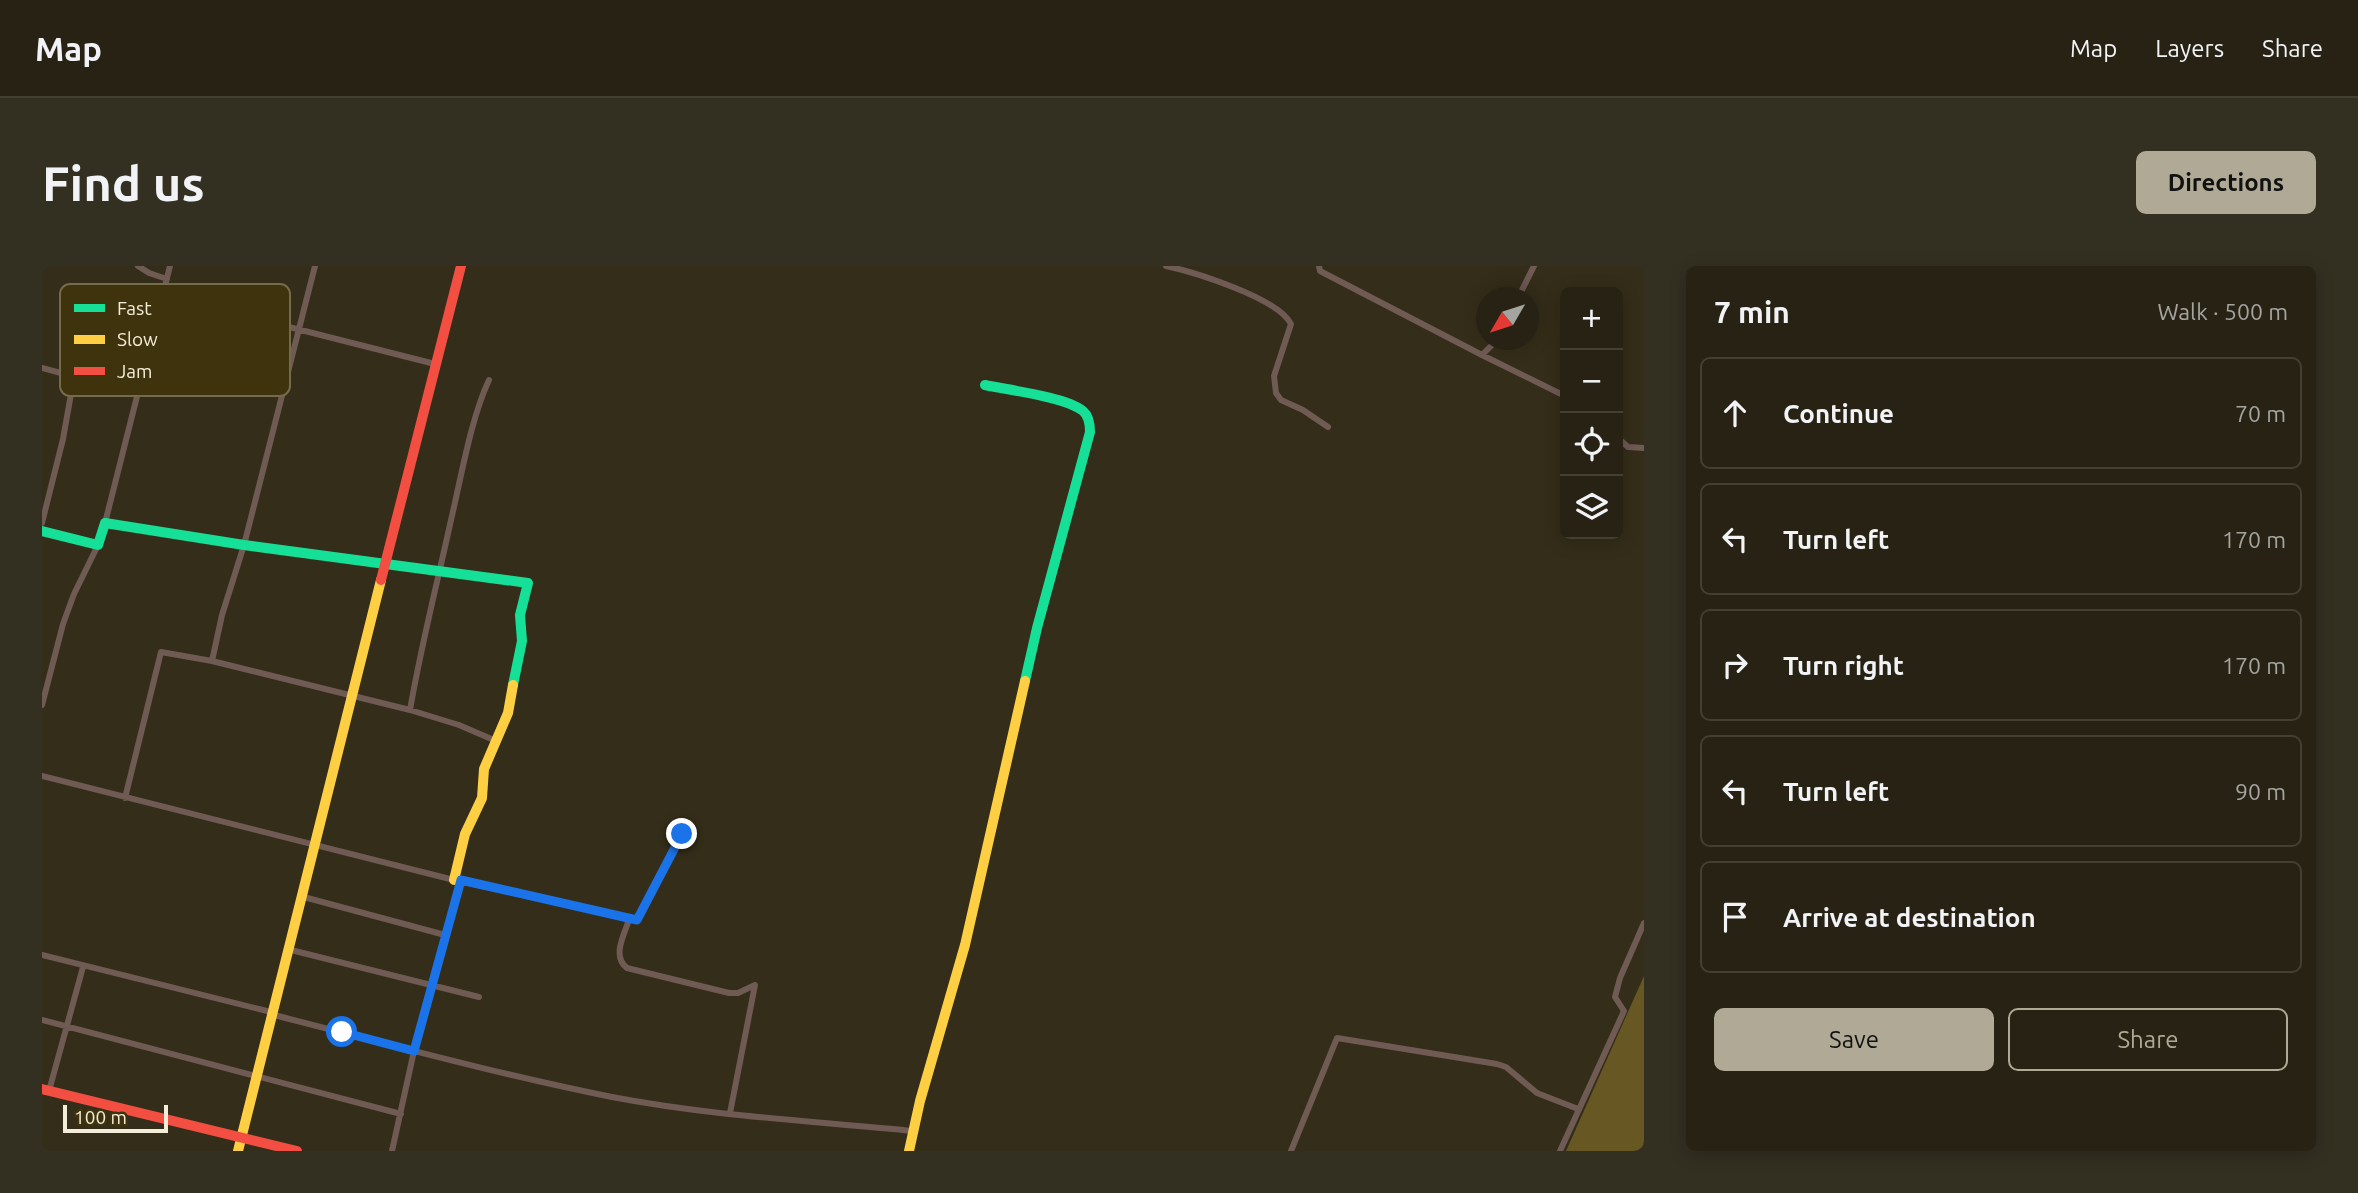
<!DOCTYPE html>
<meta charset="utf-8">
<style>
body{margin:0;font-family:Ubuntu,sans-serif;background:#332f21;color:#f1f3f6}
.controls{position:absolute;right:21px;top:21px;display:grid;overflow:hidden;border-radius:10px;box-shadow:0 4px 18px #0003}
.controls button{width:63px;height:63px;display:grid;place-items:center;padding:0;border:0;border-bottom:2px solid #433f33;background:#272213;color:#f1f3f6;font:35px sans-serif}
.compass{position:absolute;left:1434px;top:21px;width:63px;height:63px;border-radius:50%;background:#272213;box-shadow:0 4px 18px #0003;rotate:231deg}
.scale{position:absolute;left:21px;bottom:18px;width:105px;box-sizing:border-box;padding-left:7px;border:4px solid #f3ecd8;border-top:0;font-size:19px;line-height:24px;white-space:nowrap;color:#f3ecd8;-webkit-text-stroke:5px #3f330e;paint-order:stroke}
.stop{position:absolute;width:21px;height:21px;margin:-16px;border:5px solid #1a73e8;border-radius:50%;background:#fff}
.stop.end{background:#1a73e8;border-color:#fff;box-shadow:0 2px 7px #0008}
.list{margin:0;padding:0;list-style:none}
h2{display:flex;justify-content:space-between;align-items:center;height:91px;margin:0;padding:0 28px;font-size:30px}
h2 small{font-size:23px;font-weight:400;color:#a4a4a0}
.list li{display:grid;grid-template-columns:46px 1fr auto;gap:21px;align-items:center;box-sizing:border-box;height:112px;margin:0 14px 14px;padding:0 14px;border:2px solid #433f33;border-radius:10px}
.list b{display:block;font-size:26px;white-space:nowrap}
.list em{font-size:23px;font-style:normal;color:#a4a4a0}
.actions{display:flex;gap:14px;padding:21px 28px}
.actions a{flex:1;padding:16px 0;border:2px solid #b0a995;border-radius:10px;text-align:center;font-size:24px;color:#b0a995}
.actions .main{background:#b0a995;color:#111}
.icon{flex:none;width:38px;height:38px;fill:none;stroke:currentColor;stroke-width:2;stroke-linecap:round;stroke-linejoin:round}
.map{position:relative;flex:none;width:1602px;height:885px;overflow:hidden;border-radius:10px}
header{display:flex;align-items:center;gap:42px;box-sizing:border-box;height:98px;padding:0 35px;background:#272213;border-bottom:2px solid #433f33}
header strong{font-size:33px}
nav{display:flex;gap:38px;margin-inline-start:auto;font-size:24px}
.intro{display:flex;align-items:center;justify-content:space-between;box-sizing:border-box;height:168px;padding:0 42px}
h1{margin:0;font-size:49px}
.button{padding:18px 32px;border-radius:10px;background:#b0a995;color:#111;font-size:24px;font-weight:700}
main{display:flex;gap:42px;padding:0 42px}
aside{flex:1;background:#272213;border-radius:10px;box-shadow:0 4px 18px #0003}
.map>svg:first-child{display:block}
</style>
<header>
<strong>Map</strong>
<nav><a>Map</a><a>Layers</a><a>Share</a></nav>
</header>
<div class="intro"><h1>Find us</h1><a class="button">Directions</a></div>
<main>
<div class="map">
<svg width="1602" height="885" viewBox="0 0 1602 885">
<rect width="100%" height="100%" fill="#342d19"/>
<path fill="#675723" d="M1602 710V885H1524Z"/>
<g fill="none" stroke-linecap="round" stroke-linejoin="round">
<path stroke="#6f5a54" stroke-width="6" d="M96 0 107 7 125 13
M1124 0C1152 6 1236 32 1249 58L1232 110 1234 127 1239 134 1261 144 1286 161
M1277 0 1278 5 1440 89 1523 130
M121 29 393 98
M1476 32 1492 0
M1440 89 1455 74
M0 102 96 128
M1576 172 1586 181 1602 182
M0 257 21 173 32 111
M63 257 128 0
M170 395 180 349 202 279 273 0
M0 439 21 358 32 328 56 279
M368 444C379 380 395 318 409 254 419 212 429 152 447 114
M0 510 412 614 595 654 640 568
M83 532 119 386 170 395 368 444 417 459 454 475
M258 630 403 669
M588 651C583 667 569 690 585 702L687 727H696L713 719
M245 683 437 731
M0 689 229 746
M228 748C342 777 455 808 570 831 669 850 772 855 872 865
M0 754 359 848
M7 825 41 701
M688 847 713 719
M350 885 372 785 419 615
M1249 885 1295 772 1455 798 1464 801 1495 827 1536 843
M1518 885 1582 745 1573 731 1578 712 1602 657"/>
<path stroke="#16e098" stroke-width="10" d="M943 119C966 124 1024 131 1041 145 1047 150 1048 159 1048 166L995 362 983 415
M0 265 56 279 63 257 202 279 486 317 478 349 480 375 471 419"/>
<path stroke="#ffcf43" stroke-width="10" d="M412 614 423 568 440 532 442 503 466 447 471 419
M196 885 339 314
M867 885 878 835 923 679 983 415"/>
<path stroke="#f24e42" stroke-width="10" d="M339 314 419 0
M0 823 255 885"/>
</g>
<g fill="none" stroke-linecap="round" stroke-linejoin="round">
<path stroke="#1a73e8" stroke-width="9" d="M300 766 372 785 419 614 595 654 640 568"/>
</g>
<rect x="18" y="18" width="230" height="112" rx="10" fill="#3f330e" stroke="#756a4b" stroke-width="2"/>
<rect x="32" y="38" width="31" height="8" fill="#16e098"/>
<rect x="32" y="69" width="31" height="9" fill="#ffcf43"/>
<rect x="32" y="101" width="31" height="8" fill="#f24e42"/>
<g font-size="19" fill="#f3ecd8">
<text x="75" y="49">Fast</text>
<text x="75" y="80">Slow</text>
<text x="75" y="112">Jam</text>
</g>
</svg>
<div class="controls">
<button>+</button>
<button>−</button>
<button><svg class="icon" aria-label="locate" viewBox="0 0 24 24"><circle cx="12" cy="12" r="6"/><path d="M12 2v4M12 18v4M2 12h4M18 12h4"/></svg></button>
<button><svg class="icon" aria-label="layers" viewBox="0 0 24 24"><path d="M12 4l9 5-9 5-9-5zM3 14l9 5 9-5"/></svg></button>
</div>
<svg class="compass" viewBox="-18 -18 36 36"><path d="M0-13l5 13h-10z" fill="#e53935"/><path d="M0 13l5-13h-10z" fill="#a4a4a0"/></svg>
<div class="scale">100 m</div>
<div class="stop" style="left:300px;top:766px"></div>
<div class="stop end" style="left:640px;top:568px"></div>
</div>
<aside>
<h2>7 min<small>Walk · 500 m</small></h2>
<ul class="list">
<li><svg class="icon" aria-label="ahead" viewBox="0 0 24 24"><path d="M12 20V5M6 11l6-6 6 6"/></svg><div><b>Continue</b></div><em>70 m</em></li>
<li><svg class="icon" aria-label="left" viewBox="0 0 24 24"><path d="M17 20v-9H6M10 6l-5 5 5 5"/></svg><div><b>Turn left</b></div><em>170 m</em></li>
<li><svg class="icon" aria-label="right" viewBox="0 0 24 24"><path d="M7 20v-9h11M14 6l5 5-5 5"/></svg><div><b>Turn right</b></div><em>170 m</em></li>
<li><svg class="icon" aria-label="left" viewBox="0 0 24 24"><path d="M17 20v-9H6M10 6l-5 5 5 5"/></svg><div><b>Turn left</b></div><em>90 m</em></li>
<li><svg class="icon" aria-label="arrive" viewBox="0 0 24 24"><path d="M6 21V4h12l-3 4 3 4H6"/></svg><div><b>Arrive at destination</b></div></li>
</ul>
<div class="actions"><a class="main">Save</a><a>Share</a></div>
</aside>
</main>
